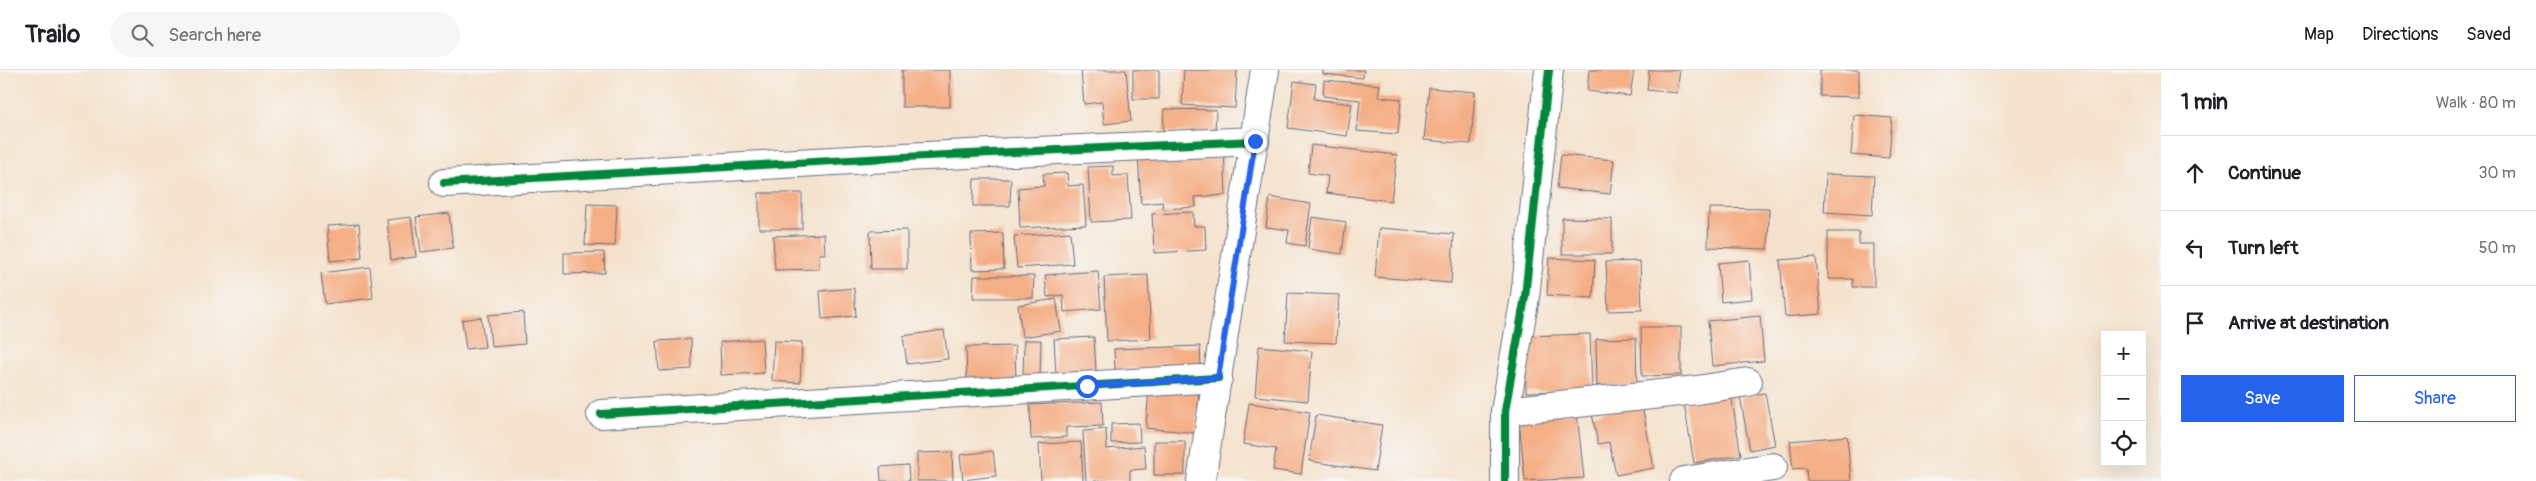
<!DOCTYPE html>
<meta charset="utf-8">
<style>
body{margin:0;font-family:Pangolin,sans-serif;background:#f6f6f6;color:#202124}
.controls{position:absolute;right:15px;bottom:15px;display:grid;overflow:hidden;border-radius:0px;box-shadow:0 5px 20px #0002}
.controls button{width:45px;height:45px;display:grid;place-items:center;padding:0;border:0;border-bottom:1px solid #e0e0e0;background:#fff;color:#202124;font:25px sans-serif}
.stop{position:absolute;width:15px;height:15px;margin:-11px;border:4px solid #2563eb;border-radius:50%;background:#fff}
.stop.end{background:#2563eb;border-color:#fff;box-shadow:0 1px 5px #0008}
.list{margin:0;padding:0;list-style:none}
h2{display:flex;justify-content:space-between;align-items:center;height:65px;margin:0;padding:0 20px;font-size:21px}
h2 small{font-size:16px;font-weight:400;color:#757577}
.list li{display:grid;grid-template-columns:32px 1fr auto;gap:15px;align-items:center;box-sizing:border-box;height:75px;padding:0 20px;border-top:1px solid #e0e0e0}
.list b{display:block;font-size:19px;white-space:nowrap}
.list em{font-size:16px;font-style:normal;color:#757577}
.actions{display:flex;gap:10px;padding:15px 20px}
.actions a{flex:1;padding:11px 0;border:1px solid #2563eb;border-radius:0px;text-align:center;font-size:18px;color:#2563eb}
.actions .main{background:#2563eb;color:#fff}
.icon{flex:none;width:28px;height:28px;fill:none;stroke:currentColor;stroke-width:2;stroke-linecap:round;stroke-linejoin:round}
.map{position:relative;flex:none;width:2161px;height:411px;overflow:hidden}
header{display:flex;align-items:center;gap:30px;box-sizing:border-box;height:70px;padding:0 25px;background:#fff;border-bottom:1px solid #e0e0e0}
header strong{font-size:24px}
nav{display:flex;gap:28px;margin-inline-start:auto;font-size:18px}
.search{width:350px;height:45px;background:#f6f6f6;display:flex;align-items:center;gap:12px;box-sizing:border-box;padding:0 18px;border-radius:28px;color:#757577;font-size:19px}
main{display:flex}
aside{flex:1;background:#fff}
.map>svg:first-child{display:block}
</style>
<header>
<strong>Trailo</strong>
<div class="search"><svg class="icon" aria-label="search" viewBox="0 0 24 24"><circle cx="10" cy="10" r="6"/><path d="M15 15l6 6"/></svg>Search here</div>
<nav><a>Map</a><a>Directions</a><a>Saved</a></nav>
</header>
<main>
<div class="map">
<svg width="2161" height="411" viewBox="0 0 2161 411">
<rect width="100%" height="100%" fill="#f6f6f2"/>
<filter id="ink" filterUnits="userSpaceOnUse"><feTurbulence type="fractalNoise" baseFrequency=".02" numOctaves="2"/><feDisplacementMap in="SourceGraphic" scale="10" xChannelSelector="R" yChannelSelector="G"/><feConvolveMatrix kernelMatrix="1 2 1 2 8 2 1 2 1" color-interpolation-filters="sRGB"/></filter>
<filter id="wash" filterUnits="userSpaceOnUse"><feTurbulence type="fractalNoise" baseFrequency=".0096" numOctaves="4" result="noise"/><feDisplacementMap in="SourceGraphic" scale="20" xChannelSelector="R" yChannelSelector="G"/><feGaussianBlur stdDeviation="1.12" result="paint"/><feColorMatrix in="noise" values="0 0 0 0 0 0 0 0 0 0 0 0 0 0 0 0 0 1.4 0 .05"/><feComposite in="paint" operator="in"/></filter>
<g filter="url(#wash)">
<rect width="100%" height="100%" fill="#f5e2cc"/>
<g id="blocks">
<path fill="#f5af86" d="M902 0H950V37H902Z
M1081 0H1126L1131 51 1104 54 1102 32 1084 34Z
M1133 0H1159V29H1133Z
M1184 0H1237L1235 38 1182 35Z
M1323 0H1364L1363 8 1323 4Z
M1589 0H1634L1630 26 1587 21Z
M1649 0H1680L1677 23 1647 20Z
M1820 0H1859V27L1820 26Z
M1324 10 1380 15 1378 27 1401 29 1398 64 1357 61 1360 30 1323 26Z
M1294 11 1316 14 1314 29 1352 34 1347 66 1288 58Z
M1429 18 1475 22 1471 74 1424 70Z
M1164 39 1216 40 1215 63 1163 62Z
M1854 45 1892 48 1889 88 1851 85Z
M1311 75 1397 85 1391 131 1326 123 1328 106 1308 103Z
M1224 79 1226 125 1195 127 1196 137 1163 139 1162 132 1141 134 1138 84Z
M1561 85 1614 90 1610 124 1557 118Z
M1113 96V106L1128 105 1131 150 1091 152 1088 97Z
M1067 103 1068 116 1083 115 1086 155 1020 158 1018 118 1044 116 1043 104Z
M1826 104 1874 106 1872 145 1824 142Z
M974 109H1011L1010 136H973Z
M759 123H802V159H759Z
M1270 127 1311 134 1305 176 1287 173 1289 160 1266 157Z
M587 134 617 135 615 176 585 175Z
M1709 138 1769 139 1768 179 1708 177Z
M1193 142 1194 156H1205L1206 180 1154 183 1152 144Z
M449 143 453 178 421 182 416 147Z
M411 147 416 187 391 190 387 150Z
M1312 147 1346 152 1342 184 1308 179Z
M1562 148 1612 149V184H1562Z
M359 154 362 188 330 191 327 156Z
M1379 158 1454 164 1451 213 1375 207Z
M907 160V199H871L870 161Z
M1070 162 1073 194 1017 198 1014 166Z
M1828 162H1859V174H1874V217H1853V209H1828Z
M1003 163 1004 199 972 200 971 164Z
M824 164 825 184H819V199L775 200 773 166Z
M604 182 605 203 564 204V183Z
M1816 187 1821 244 1785 247 1780 190Z
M1549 188 1595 190 1593 228 1547 225Z
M1749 190 1752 229 1721 232 1718 193Z
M1640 191 1642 240 1608 241 1606 192Z
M370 197 373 228 325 234 321 203Z
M1098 201 1101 239 1064 242 1063 225 1047 227 1045 205Z
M1148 205 1151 269 1107 271 1104 207Z
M974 206H1034L1033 228H973Z
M854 218 856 246 822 249 820 221Z
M1288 223 1339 225 1336 273 1285 271Z
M1056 229 1061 261 1022 267 1018 235Z
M523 242 525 274 491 277 488 245Z
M1760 246 1764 291 1712 296 1708 251Z
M481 247 485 277 466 279 462 250Z
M1641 257H1681V305L1642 306Z
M944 260 948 289 907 294 903 266Z
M1590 264 1592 321 1526 322 1525 266Z
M1094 267 1096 301 1056 304 1054 269Z
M1636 268 1637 315 1597 316 1596 269Z
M691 269 692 299 659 301 657 271Z
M762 269 764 303 721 305 720 272Z
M1024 270H1041L1040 307H1023Z
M774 271 802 272 800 313 772 311Z
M1015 276 1016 312 967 314 966 277Z
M1200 276 1201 296 1115 300 1114 279Z
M1259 276 1312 281 1308 331 1255 326Z
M1149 318 1199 321 1196 363 1146 358Z
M1765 323 1775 375 1750 380 1740 327Z
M1731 324 1741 385 1694 393 1684 333Z
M1102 332 1103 356 1066 357V367L1031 369 1030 335Z
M1249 333 1310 342 1301 404 1273 400 1276 379 1243 374Z
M1642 335 1654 398 1616 405 1609 372 1598 374 1592 344Z
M1577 343 1584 408 1525 411 1519 349Z
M1316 345 1382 355 1375 401 1309 391Z
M1139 353 1140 372 1111 373V354Z
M1106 359 1107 379 1144 376 1146 399 1130 400V411H1086L1083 361Z
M1847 366 1851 411H1807L1806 398 1793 399 1790 371Z
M1154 371H1185V405H1154Z
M1081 372 1083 411H1041L1039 374Z
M993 381 996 406 963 410 960 385Z
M952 382 953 411H917V383Z
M908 395 909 411H881L880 397Z"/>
</g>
</g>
<g filter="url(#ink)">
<use href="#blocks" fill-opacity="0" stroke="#676e84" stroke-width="1"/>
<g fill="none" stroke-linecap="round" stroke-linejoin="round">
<defs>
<path id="minor" d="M444 113 904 87 1255 71
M1505 341 1697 320 1748 312
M601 344 1218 308
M1201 411 1265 0
M1505 411V341L1525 227 1549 0
M1684 411 1773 397"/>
</defs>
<use href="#minor" stroke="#676e84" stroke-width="30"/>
<use href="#minor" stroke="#fff" stroke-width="28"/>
<defs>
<path id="cycleway" d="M444 113 904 87 1255 71
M601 344 1218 308
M1505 411V341L1525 227 1549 0"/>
</defs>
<use href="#cycleway" stroke="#f6f6f2" stroke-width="11"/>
<use href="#cycleway" stroke="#00873e" stroke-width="8"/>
</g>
</g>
<g fill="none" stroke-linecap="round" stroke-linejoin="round" filter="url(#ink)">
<path stroke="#2563eb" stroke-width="6" d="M1087 316 1218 308 1255 71"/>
</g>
</svg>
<div class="controls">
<button>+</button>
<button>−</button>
<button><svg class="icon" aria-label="locate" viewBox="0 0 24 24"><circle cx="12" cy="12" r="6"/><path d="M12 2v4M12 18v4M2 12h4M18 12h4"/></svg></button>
</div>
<div class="stop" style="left:1087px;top:316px"></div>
<div class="stop end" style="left:1255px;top:71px"></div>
</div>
<aside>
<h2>1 min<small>Walk · 80 m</small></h2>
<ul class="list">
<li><svg class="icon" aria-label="ahead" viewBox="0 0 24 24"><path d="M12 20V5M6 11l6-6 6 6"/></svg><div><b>Continue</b></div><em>30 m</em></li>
<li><svg class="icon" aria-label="left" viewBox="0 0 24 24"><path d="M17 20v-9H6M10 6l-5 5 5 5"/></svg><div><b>Turn left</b></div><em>50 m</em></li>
<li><svg class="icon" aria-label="arrive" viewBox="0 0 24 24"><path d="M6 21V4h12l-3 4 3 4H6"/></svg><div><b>Arrive at destination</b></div></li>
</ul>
<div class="actions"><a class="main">Save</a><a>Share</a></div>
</aside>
</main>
